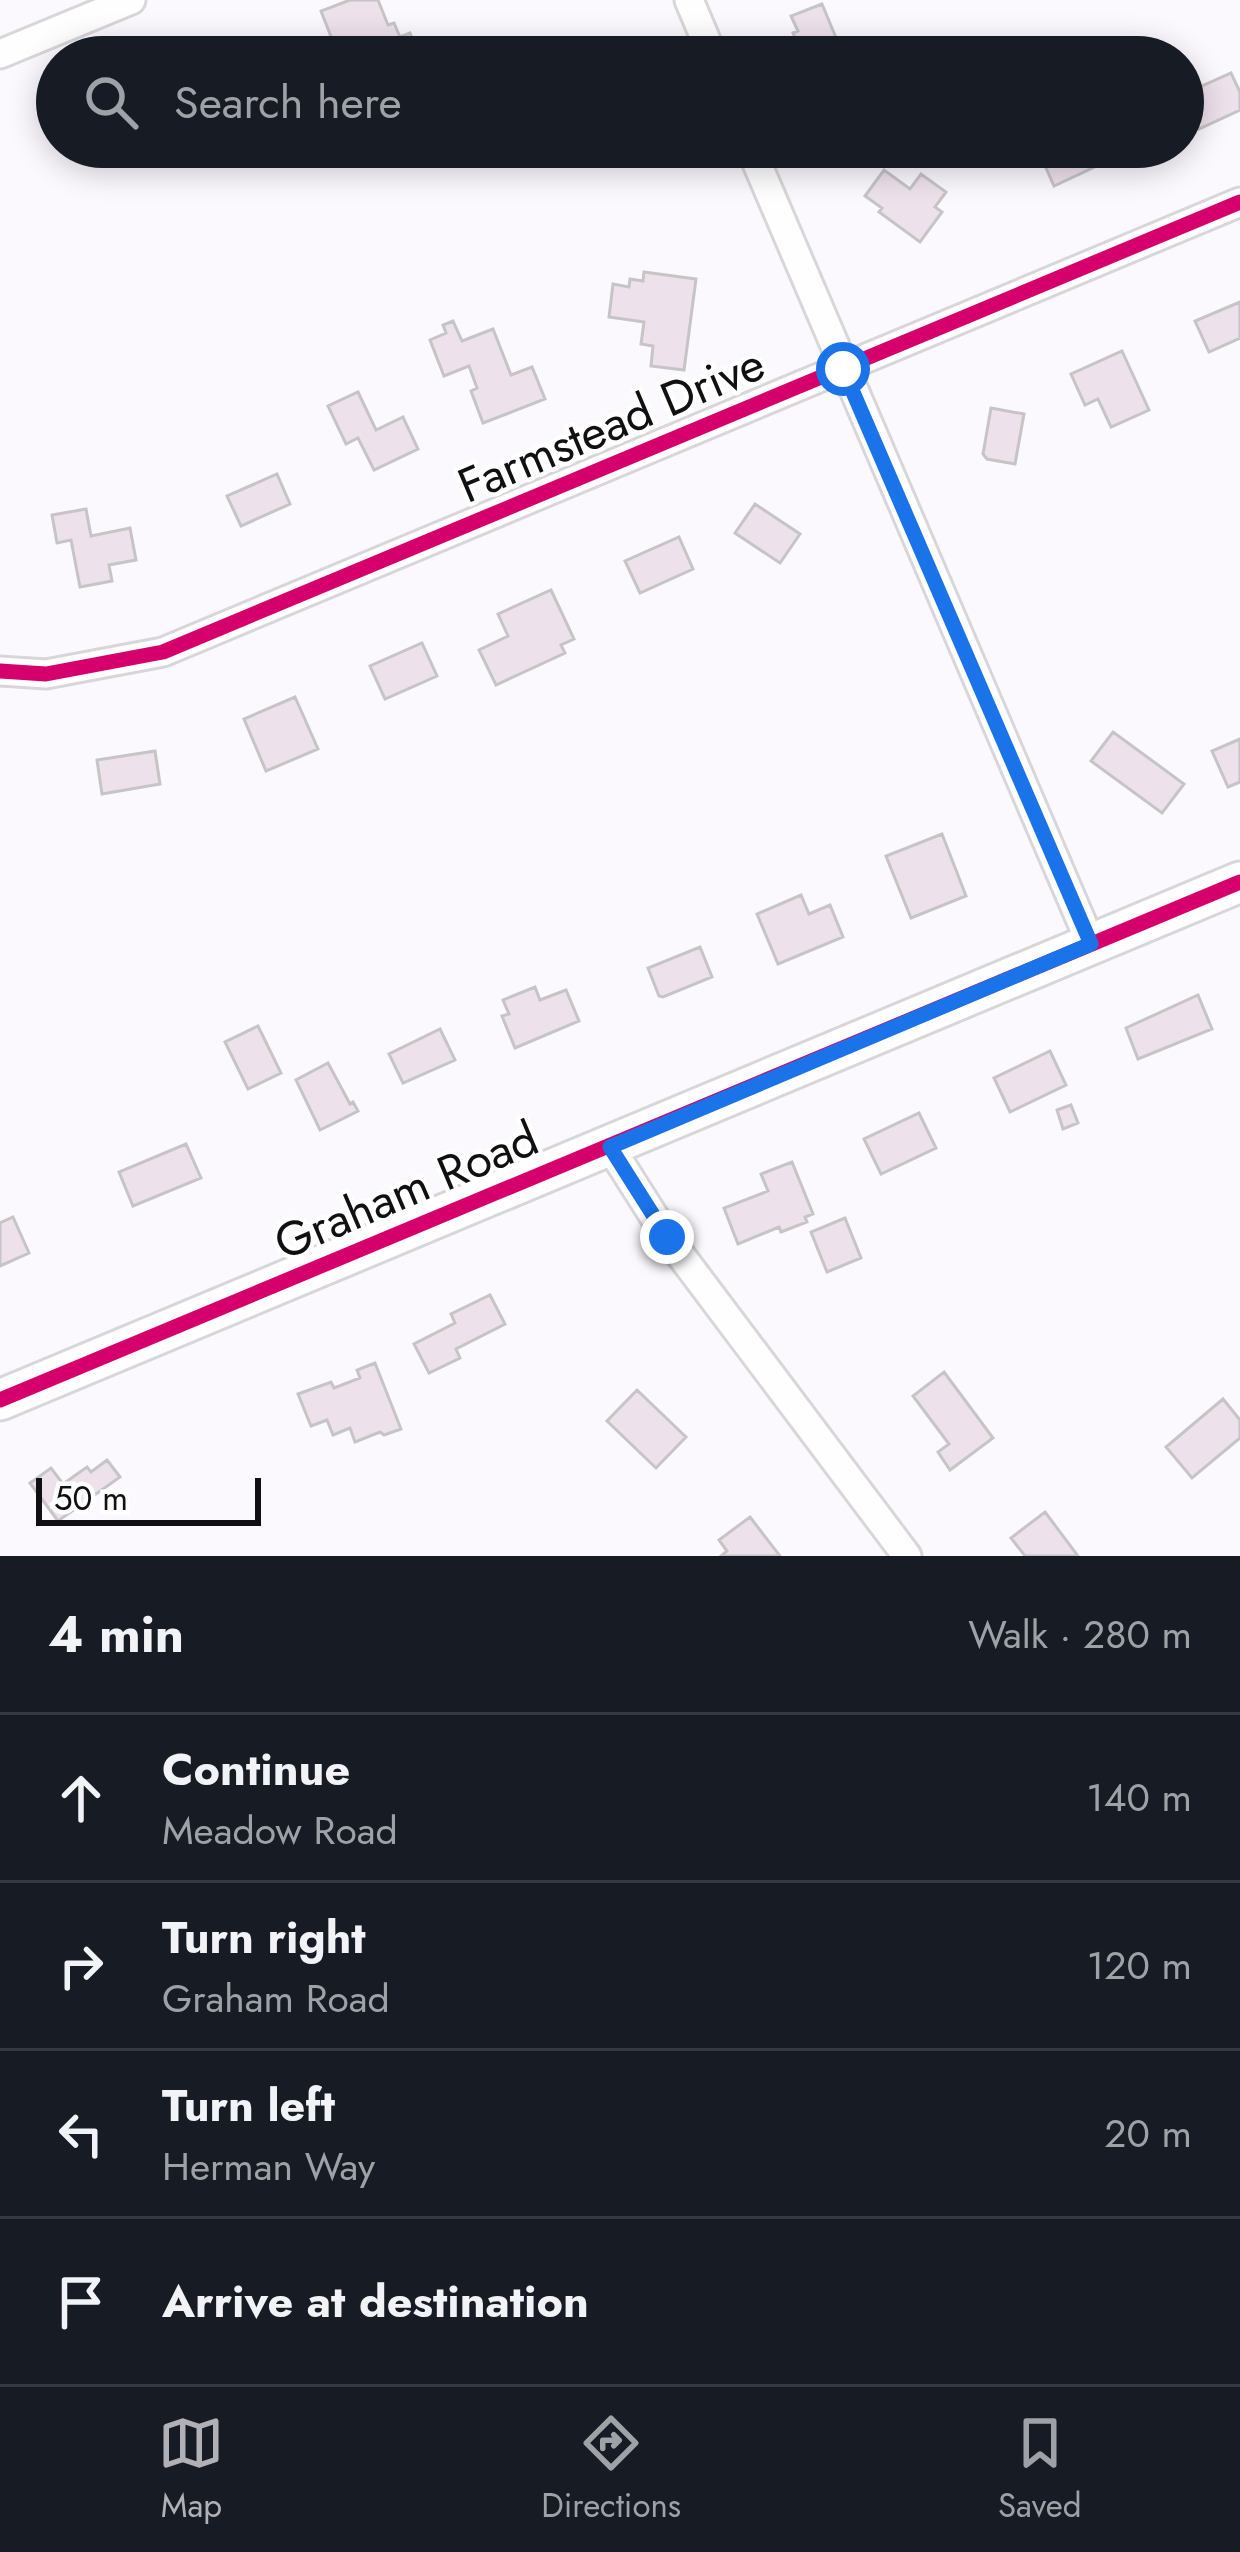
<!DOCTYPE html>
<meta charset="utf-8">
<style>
body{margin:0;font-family:Jost,sans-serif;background:#20242c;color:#f1f3f6}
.scale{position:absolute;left:36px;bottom:30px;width:225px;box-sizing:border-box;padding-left:12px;border:6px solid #100f12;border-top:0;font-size:33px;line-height:42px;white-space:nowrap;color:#100f12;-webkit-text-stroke:9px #fff;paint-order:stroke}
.stop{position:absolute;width:36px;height:36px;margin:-27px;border:9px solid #1a73e8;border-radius:50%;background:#fff}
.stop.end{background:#1a73e8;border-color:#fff;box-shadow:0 3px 12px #0008}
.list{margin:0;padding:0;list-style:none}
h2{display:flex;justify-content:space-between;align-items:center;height:156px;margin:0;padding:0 48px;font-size:51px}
h2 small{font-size:39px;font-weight:400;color:#9ea1a6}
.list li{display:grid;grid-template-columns:78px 1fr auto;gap:36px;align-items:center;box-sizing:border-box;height:168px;padding:0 48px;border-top:3px solid #363941}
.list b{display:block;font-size:45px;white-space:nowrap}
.list p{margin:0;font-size:39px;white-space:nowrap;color:#9ea1a6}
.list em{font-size:39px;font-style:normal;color:#9ea1a6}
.icon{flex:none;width:66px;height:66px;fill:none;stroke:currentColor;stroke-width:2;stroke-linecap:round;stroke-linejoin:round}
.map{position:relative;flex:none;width:1240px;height:1556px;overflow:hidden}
.search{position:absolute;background:#171b24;box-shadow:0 6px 30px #0003;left:36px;right:36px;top:36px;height:132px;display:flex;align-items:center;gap:30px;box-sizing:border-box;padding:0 42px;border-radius:66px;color:#9ea1a6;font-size:45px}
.sheet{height:828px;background:#171b24}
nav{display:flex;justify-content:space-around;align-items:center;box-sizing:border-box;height:168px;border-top:3px solid #363941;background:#171b24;font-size:33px;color:#9ea1a6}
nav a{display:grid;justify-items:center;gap:6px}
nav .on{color:#b1b1b5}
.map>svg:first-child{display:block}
</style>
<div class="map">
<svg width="1240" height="1556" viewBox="0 0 1240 1556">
<rect width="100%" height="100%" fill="#fbf9fe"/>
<path fill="#ede1ec" stroke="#c7c4c8" stroke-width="3" d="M350 0H378L388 25 394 23 400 37 410 33 416 48 414 52 416 57H339L321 11Z
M822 4 844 57H803L793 33 798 31 791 16Z
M248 44 254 57H219Z
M1231 73 1240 92V110L1199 129 1194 118 1183 123V76L1188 74 1195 89Z
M612 147H640L617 158Z
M1052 147H1114L1118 156 1054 186 1039 152Z
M884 170 910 189 921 174 946 192 935 207 942 212 920 242 879 212 882 208 865 196Z
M644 272 696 279 684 370 651 366 653 346 641 344 644 322 609 317 613 284 629 287 630 279 643 281Z
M1240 302V338L1209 352 1195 321Z
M453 321 462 341 493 329 511 375 532 367 545 399 483 423 471 391 477 388 469 366 444 376 430 340 446 333 443 325Z
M1122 351 1149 410 1111 427 1098 399 1085 405 1071 374Z
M358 392 376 430 403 417 418 449 374 470 358 438 346 444 328 406Z
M991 408 1024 414 1015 464 987 459 983 454Z
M277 474 290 504 241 526 227 496Z
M755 504 800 534 780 563 735 533Z
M86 509 91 536 130 528 136 560 109 565 112 581 80 587 71 540 57 543 52 515Z
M679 537 693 569 640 593 625 561Z
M551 590 574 639 561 645 565 653 496 685 479 650 508 636 498 614Z
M422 643 437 676 385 699 370 666Z
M295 697 318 749 266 771 244 719Z
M1113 732 1184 784 1162 813 1091 761Z
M1240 739V782L1228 787 1212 751Z
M155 751 160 784 102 794 97 760Z
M942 834 966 896 911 918 886 856Z
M801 895 809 914 830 905 843 937 778 964 757 914Z
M700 947 712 977 663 997 659 996 648 968Z
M535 987 540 1000 566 990 579 1021 515 1048 502 1016 509 1014 503 1000Z
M1198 995 1212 1029 1138 1059 1126 1028Z
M258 1026 281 1073 248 1089 225 1042Z
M440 1029 455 1060 403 1083 389 1054Z
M1050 1051 1066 1085 1010 1112 994 1078Z
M328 1063 350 1104 353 1102 358 1111 320 1130 296 1080Z
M1071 1105 1078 1123 1063 1129 1057 1110Z
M919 1113 936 1148 881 1174 864 1139Z
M186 1144 201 1178 133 1206 119 1172Z
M792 1162 813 1214 805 1217 807 1222 781 1232 779 1227 738 1244 724 1208 768 1191 761 1174Z
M13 1217 29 1253 0 1266V1223Z
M845 1218 861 1258 827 1272 811 1232Z
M490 1295 505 1324 456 1349 460 1358 429 1373 414 1344 455 1323 451 1314Z
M375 1363 401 1429 384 1435 380 1432 355 1442 350 1428 333 1435 327 1420 311 1426 298 1394 331 1382 334 1388 360 1378 357 1370Z
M944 1372 993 1438 950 1470 938 1452 949 1444 913 1396Z
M637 1390 686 1437 656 1468 607 1421Z
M1223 1399 1240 1420V1438L1192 1478 1166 1447Z
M107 1460 120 1477 58 1521 30 1483 51 1468 63 1484 87 1467 91 1472Z
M1045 1512 1078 1556H1025L1011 1538Z
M750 1517 780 1556H721L727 1551 719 1540Z"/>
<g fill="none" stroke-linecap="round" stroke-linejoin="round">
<defs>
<path id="street" d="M689 0 713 57
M0 54 131 0
M750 147 1091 944
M0 671 46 674 163 652 1240 202
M610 1147 667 1237 907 1556"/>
<path id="secondary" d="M0 1400 1240 882"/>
</defs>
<use href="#street" stroke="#d8d6d9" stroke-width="33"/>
<use href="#secondary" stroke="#d8d6d9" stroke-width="45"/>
<use href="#street" stroke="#fefeff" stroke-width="27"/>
<use href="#secondary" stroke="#fefeff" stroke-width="39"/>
<defs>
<path id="cycleway" d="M0 671 46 674 163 652 1240 202
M0 1400 1240 882"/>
</defs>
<use href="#cycleway" stroke="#fff" stroke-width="22"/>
<use href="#cycleway" stroke="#d6006c" stroke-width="15"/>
</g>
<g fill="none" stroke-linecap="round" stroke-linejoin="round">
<path stroke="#1a73e8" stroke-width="15" d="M667 1237 610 1147 1091 944 843 369"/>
</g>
<g text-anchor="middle" stroke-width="9" stroke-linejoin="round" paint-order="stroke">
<g font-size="48" fill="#100f12" stroke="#fff">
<text transform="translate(611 424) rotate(-23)" y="17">Farmstead Drive</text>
<text transform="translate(406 1190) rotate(-23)" y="17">Graham Road</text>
</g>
</g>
</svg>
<div class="scale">50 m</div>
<div class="stop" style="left:843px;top:369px"></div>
<div class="stop end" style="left:667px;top:1237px"></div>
<div class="search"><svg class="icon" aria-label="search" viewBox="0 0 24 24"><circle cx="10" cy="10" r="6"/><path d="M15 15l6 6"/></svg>Search here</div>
</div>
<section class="sheet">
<h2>4 min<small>Walk · 280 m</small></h2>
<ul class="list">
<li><svg class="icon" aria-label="ahead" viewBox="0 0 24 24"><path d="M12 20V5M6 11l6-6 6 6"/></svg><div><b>Continue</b><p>Meadow Road</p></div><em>140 m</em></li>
<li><svg class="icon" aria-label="right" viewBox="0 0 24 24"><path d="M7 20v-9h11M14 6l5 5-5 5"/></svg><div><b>Turn right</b><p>Graham Road</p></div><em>120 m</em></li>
<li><svg class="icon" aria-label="left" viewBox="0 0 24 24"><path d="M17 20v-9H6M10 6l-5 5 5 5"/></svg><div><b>Turn left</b><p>Herman Way</p></div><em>20 m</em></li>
<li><svg class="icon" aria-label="arrive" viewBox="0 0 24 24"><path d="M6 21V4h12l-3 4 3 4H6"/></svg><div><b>Arrive at destination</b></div></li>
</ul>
</section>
<nav>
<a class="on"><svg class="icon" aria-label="map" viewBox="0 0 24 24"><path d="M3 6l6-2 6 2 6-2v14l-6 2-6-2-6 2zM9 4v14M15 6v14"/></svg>Map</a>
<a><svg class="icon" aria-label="directions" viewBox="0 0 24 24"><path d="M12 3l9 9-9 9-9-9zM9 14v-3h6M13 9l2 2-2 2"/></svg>Directions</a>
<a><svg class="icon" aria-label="saved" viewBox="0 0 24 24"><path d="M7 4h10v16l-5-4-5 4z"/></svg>Saved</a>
</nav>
